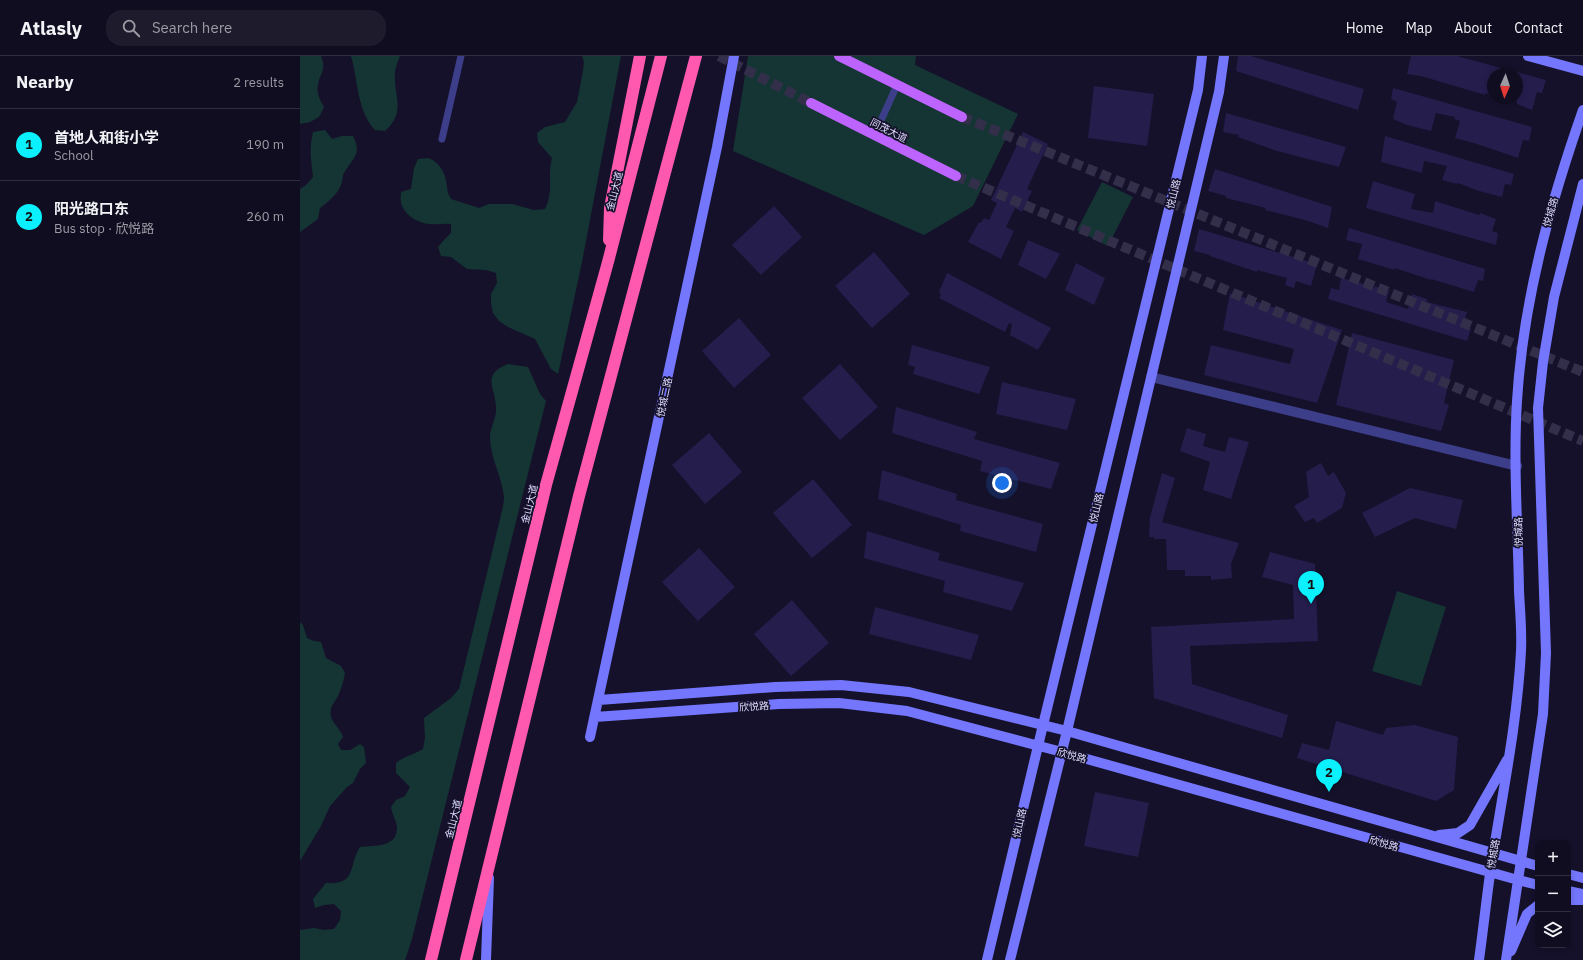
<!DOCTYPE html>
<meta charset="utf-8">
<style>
body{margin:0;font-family:"IBM Plex Sans","Noto Sans SC",sans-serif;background:#1e1b2d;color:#f1f3f6}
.controls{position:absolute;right:12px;bottom:12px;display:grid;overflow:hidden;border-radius:8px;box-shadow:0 2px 6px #0003}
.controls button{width:36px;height:36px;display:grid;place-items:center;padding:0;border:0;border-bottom:1px solid #302d3e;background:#100d20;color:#f1f3f6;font:20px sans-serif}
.compass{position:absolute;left:1187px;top:12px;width:36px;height:36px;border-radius:50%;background:#100d20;box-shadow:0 2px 6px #0003;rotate:183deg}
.you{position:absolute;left:702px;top:427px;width:14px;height:14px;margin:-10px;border:3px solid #fff;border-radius:50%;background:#1a73e8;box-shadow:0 0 0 6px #1a73e833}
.badge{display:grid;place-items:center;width:26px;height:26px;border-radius:50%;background:#0af1fd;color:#111;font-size:13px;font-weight:700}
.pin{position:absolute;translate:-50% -33px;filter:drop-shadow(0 1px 2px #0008)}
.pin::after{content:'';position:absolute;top:21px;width:14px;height:12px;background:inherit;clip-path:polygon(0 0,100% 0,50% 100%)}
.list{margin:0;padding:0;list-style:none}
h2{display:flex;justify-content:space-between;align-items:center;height:52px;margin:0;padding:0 16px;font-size:17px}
h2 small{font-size:13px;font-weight:400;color:#9c9ca5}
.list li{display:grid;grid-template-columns:26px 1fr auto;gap:12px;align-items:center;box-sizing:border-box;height:72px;padding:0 16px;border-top:1px solid #302d3e}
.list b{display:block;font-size:15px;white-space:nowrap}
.list p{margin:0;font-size:13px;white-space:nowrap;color:#9c9ca5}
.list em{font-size:13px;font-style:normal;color:#9c9ca5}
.icon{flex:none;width:22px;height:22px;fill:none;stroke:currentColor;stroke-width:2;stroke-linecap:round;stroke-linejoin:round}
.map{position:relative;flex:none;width:1283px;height:904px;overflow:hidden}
header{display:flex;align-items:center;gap:24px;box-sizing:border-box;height:56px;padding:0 20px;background:#100d20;border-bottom:1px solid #302d3e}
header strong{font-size:19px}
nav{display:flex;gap:22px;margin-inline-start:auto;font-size:14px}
.search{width:280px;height:36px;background:#1e1b2d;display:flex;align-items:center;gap:10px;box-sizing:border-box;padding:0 14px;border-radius:16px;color:#9c9ca5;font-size:15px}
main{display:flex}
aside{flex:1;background:#100d20}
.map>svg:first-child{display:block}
</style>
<header>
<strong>Atlasly</strong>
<div class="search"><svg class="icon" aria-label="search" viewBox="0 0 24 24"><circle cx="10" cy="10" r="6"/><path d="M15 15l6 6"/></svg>Search here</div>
<nav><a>Home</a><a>Map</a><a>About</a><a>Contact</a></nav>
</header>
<main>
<aside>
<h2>Nearby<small>2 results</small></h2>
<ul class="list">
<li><span class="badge">1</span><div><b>首地人和街小学</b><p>School</p></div><em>190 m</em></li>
<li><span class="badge">2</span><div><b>阳光路口东</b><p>Bus stop · 欣悦路</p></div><em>260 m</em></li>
</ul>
</aside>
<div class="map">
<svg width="1283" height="904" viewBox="0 0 1283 904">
<rect width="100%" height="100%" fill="#15112b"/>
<path fill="#143533" d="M0 0H21C27 16 20 15 18 29 16 37 20 44 24 51L19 61 10 66 0 68Z
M51 0H100C98 5 96 10 95 15 93 40 107 55 85 75L75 74C57 55 58 24 51 0Z
M282 0H321L282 206 258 318 251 313 235 283 208 271 199 265 193 257 191 248V238L197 227 196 217 186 214 167 213 151 201 141 200 138 191 144 184 151 177V168C144 167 136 169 129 168 118 167 102 158 101 145 100 142 101 139 101 136L111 133 114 112 118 103C121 103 125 102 128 102 137 104 145 116 146 125 148 133 146 134 151 143L179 152 189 148H212L234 154 245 153C254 135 247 121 252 102L238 86 237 77 245 71 265 66 277 46 283 15 284 6Z
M448 0H616L615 9 718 58 673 150 624 179 433 95Z
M25 74 32 83 42 80H53C62 98 54 101 44 117 42 120 43 125 41 129 37 139 28 146 20 152L18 163 0 176V133L6 129 13 121C11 103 9 94 13 76Z
M802 126 833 141 808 190 777 174Z
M208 308 228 311 240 338 246 345 112 883 105 904H0V874L14 872 24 874 34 873 40 864 41 855 34 848 24 849 15 852 13 843 26 827C58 829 48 809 60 791 74 789 97 792 97 772 97 766 92 758 91 751L96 744 105 740 110 731 96 717V707C104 700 113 699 123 693L125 682 124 662 151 642 159 633 201 459C202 454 204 447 204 441 202 420 190 402 190 381 190 371 197 362 196 351 195 330 181 319 208 308Z
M1097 535 1146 551 1121 630 1072 615Z
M0 566 3 569 7 582 14 585 21 586 26 602 41 610 45 617C44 624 41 633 38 640 34 648 29 651 31 660 32 667 40 672 43 681L38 688 41 694H50L60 688 64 691 66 707 60 713 53 727 47 731 30 750 21 770 0 805Z"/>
<path fill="#251d4c" d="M938 0H951L1064 33 1058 54 936 15Z
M1111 0H1157L1212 15V18H1193V40L1185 37V39L1121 20 1107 18Z
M1217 16 1246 24 1242 37 1237 36 1232 54 1217 48Z
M794 30 854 38 847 90 788 82Z
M1093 32 1232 71 1229 85 1223 84 1218 102 1177 88 1155 82 1160 65 1154 63 1155 61 1136 57 1131 75 1107 69 1093 63 1097 46 1091 43Z
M926 57 1046 91 1039 111 977 95 938 81 939 79 923 76Z
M723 76 748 88 727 133 732 135 722 156 715 152 706 171 714 175 701 203 668 186 679 166 681 167 684 162 689 164 697 147 691 144Z
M1085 80 1214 118 1211 129 1205 128 1202 141 1179 135 1158 127 1157 128 1142 124 1147 110 1124 105 1122 117 1081 106Z
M915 113 1032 151 1028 172 1005 164 965 154 966 152 926 142V140L908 135Z
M1073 125 1115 138 1111 153 1133 157 1135 145 1179 159 1180 157 1196 163 1192 175 1198 177 1196 189 1066 152Z
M474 150 502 181 461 219 432 189Z
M1049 172 1185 213 1183 225 1178 224 1174 236 1131 223V224L1095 212V214L1058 203 1062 188 1046 184Z
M899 173 1017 208 1011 230 996 225 994 232 985 229 987 222 957 214V216L910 200V199L894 195Z
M728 184 760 198 746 223 718 209Z
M574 196 610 238 572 272 535 230Z
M776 207 805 222 794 249 765 234Z
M647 217 751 272 738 294 710 279 712 268 709 267 705 276 639 242 641 239 639 236Z
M1041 222 1053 225V224L1074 232V230L1089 235 1086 246 1108 253 1112 238 1127 243V246L1167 256 1163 270 1171 272 1167 285 1028 243 1031 232 1039 234Z
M930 237 1042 274 1017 347 904 319 911 289 990 308 994 293 923 274Z
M439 262 471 299 434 332 402 295Z
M1052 277 1154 304 1144 347 1149 349 1141 375 1036 349Z
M612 289 690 311 679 338 613 318 615 311 608 309Z
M540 308 578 351 540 384 502 342Z
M702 326 776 343 767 374 696 358Z
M596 351 677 376 674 383 760 407 751 433 680 415 682 405 592 377Z
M887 372 906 378 903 390 925 396 929 381 949 386 931 443 903 434 910 406 880 395Z
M409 377 442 416 405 448 372 409Z
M1021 407 1028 420 1034 416 1046 437 1042 452 1017 467 1014 462 1005 466 994 450 1009 441 1006 416Z
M582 414 657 438 656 444 743 468 736 496 660 475 661 469 578 443Z
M862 417 875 422 862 466 939 487 931 508 932 522 911 524V520H885V514H867L866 483H854V481H849L850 465H849Z
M513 423 552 469 512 502 473 457Z
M1110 432 1163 444 1156 473 1115 462 1075 481 1062 457Z
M567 475 640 497 638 504 724 527 712 555 643 536 645 525 564 502Z
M399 492 435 531 398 565 362 526Z
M970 496 1015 508 1018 585 890 590 892 628 988 659 982 682 854 642 851 571 994 563 993 529 962 521Z
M492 544 529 587 491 620 454 578Z
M575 551 679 579 671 604 569 578Z
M1036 665 1083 679 1086 672 1115 669 1158 681 1154 734 1136 745 997 702 1002 687 1029 694Z
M795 736 849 747 838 801 784 790Z"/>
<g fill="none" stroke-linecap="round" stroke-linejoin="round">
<path stroke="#332f4b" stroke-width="10" stroke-dasharray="10 5" stroke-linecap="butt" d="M419 0 511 47
M662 61 1283 316
M656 120 1283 385"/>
<path stroke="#3d3e8a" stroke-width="7" d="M574 80 597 29
M142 83 161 0"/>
<path stroke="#3d3e8a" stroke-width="10" d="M851 321 1217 410"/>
<path stroke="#7477fe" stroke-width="10" d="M1228 0 1283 15
M299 644 475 631 541 629 609 636 767 675 1238 810
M295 661 479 648 539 647 607 655 762 696 1218 824 1238 829
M290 681 417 91 434 0
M1139 779 1158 777 1170 769 1207 704
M1268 818 1283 822
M1268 835 1283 838
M1268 844H1283
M1211 895 1227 858 1238 849
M186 904 189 822
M687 904 743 669 898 34 902 0
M710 904 767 675 919 36 924 0
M1179 904C1183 875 1186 847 1190 818 1201 744 1217 671 1221 595 1222 575 1220 555 1219 535 1218 472 1213 408 1217 345 1223 245 1250 148 1283 54
M1206 904 1243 658 1246 597 1238 352 1243 306 1254 241 1283 128"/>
<path stroke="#bd64fe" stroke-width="10" d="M539 0 662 61
M511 47 656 120"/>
<path stroke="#fe58af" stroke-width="12" d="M309 184 310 152 340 0
M131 904 246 429 308 206 361 0
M166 904 279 440 396 0"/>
</g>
<g text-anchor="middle" stroke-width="3.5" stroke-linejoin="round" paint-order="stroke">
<g font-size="10" fill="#dedcff" stroke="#15112b">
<text transform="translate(589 74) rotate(27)" y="4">同茂大道</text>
<text transform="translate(314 135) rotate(-76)" y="4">金山大道</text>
<text transform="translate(873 138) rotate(-76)" y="4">悦山路</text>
<text transform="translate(1250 156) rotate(-74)" y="4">悦城路</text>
<text transform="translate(364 341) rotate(-78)" y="4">悦城二路</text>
<text transform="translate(229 448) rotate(-76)" y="4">金山大道</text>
<text transform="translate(796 452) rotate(-76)" y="4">悦山路</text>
<text transform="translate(1218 476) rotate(-91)" y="4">悦城路</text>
<text transform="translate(454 650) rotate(-4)" y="4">欣悦路</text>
<text transform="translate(772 699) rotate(16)" y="4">欣悦路</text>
<text transform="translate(153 763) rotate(-76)" y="4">金山大道</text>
<text transform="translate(719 767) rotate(-77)" y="4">悦山路</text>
<text transform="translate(1084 787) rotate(16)" y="4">欣悦路</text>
<text transform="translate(1193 798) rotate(-80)" y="4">悦城路</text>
</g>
</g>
</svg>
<div class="controls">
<button>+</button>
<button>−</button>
<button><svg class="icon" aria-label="layers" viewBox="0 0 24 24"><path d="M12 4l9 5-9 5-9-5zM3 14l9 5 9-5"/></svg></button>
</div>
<svg class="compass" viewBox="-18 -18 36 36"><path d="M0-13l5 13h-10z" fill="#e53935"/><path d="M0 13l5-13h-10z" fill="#9c9ca5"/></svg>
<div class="you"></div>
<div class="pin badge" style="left:1011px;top:548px">1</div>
<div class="pin badge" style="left:1029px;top:736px">2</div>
</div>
</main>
